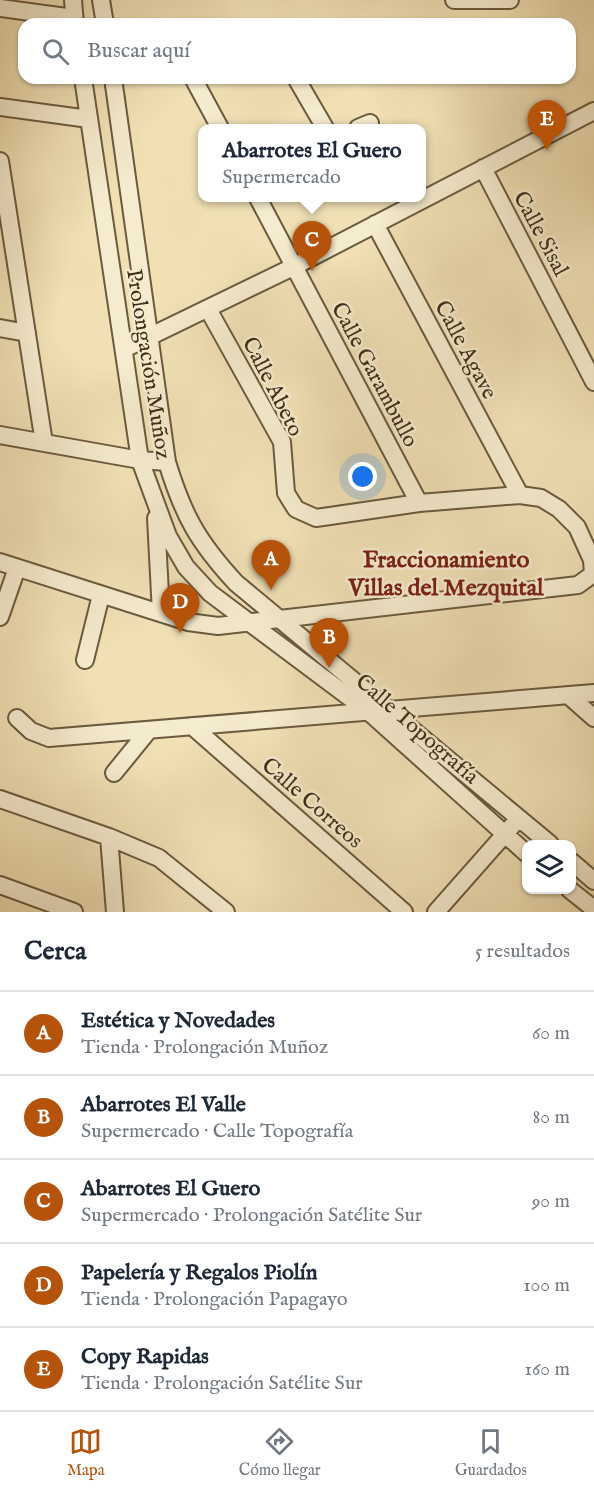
<!DOCTYPE html>
<html lang="es">
<meta charset="utf-8">
<style>
body{margin:0;font-family:"IM FELL English",serif;background:#f2f2f3;color:#1f2937}
.controls{position:absolute;right:18px;bottom:18px;display:grid;overflow:hidden;border-radius:12px;box-shadow:0 2px 4px #0004}
.controls button{width:54px;height:54px;display:grid;place-items:center;padding:0;border:0;border-bottom:2px solid #e0e1e3;background:#fff;color:#1f2937;font:30px sans-serif}
.you{position:absolute;left:363px;top:477px;width:21px;height:21px;margin:-15px;border:4px solid #fff;border-radius:50%;background:#1a73e8;box-shadow:0 0 0 9px #1a73e833}
.badge{display:grid;place-items:center;width:39px;height:39px;border-radius:50%;background:#b45309;color:#fff;font-size:20px;font-weight:700}
.pin{position:absolute;translate:-50% -50px;filter:drop-shadow(0 2px 3px #0008)}
.pin::after{content:'';position:absolute;top:32px;width:21px;height:18px;background:inherit;clip-path:polygon(0 0,100% 0,50% 100%)}
.popup{position:absolute;left:198px;top:124px;width:228px;height:78px;box-sizing:border-box;display:grid;place-content:center;border-radius:12px;background:#fff;filter:drop-shadow(0 2px 4px #0005);font-size:20px;white-space:nowrap;color:#747a83}
.popup b{font-size:22px;color:#1f2937}
.popup::after{content:'';position:absolute;left:50%;top:100%;margin-left:-12px;border:12px solid transparent;border-top-color:#fff}
.list{margin:0;padding:0;list-style:none}
h2{display:flex;justify-content:space-between;align-items:center;height:78px;margin:0;padding:0 24px;font-size:26px}
h2 small{font-size:20px;font-weight:400;color:#747a83}
.list li{display:grid;grid-template-columns:39px 1fr auto;gap:18px;align-items:center;box-sizing:border-box;height:84px;padding:0 24px;border-top:2px solid #e0e1e3}
.list b{display:block;font-size:22px;white-space:nowrap}
.list p{margin:0;font-size:20px;white-space:nowrap;color:#747a83}
.list em{font-size:20px;font-style:normal;color:#747a83}
.icon{flex:none;width:33px;height:33px;fill:none;stroke:currentColor;stroke-width:2;stroke-linecap:round;stroke-linejoin:round}
.map{position:relative;flex:none;width:594px;height:912px;overflow:hidden}
.search{position:absolute;background:#fff;box-shadow:0 2px 4px #0004;left:18px;right:18px;top:18px;height:66px;display:flex;align-items:center;gap:15px;box-sizing:border-box;padding:0 21px;border-radius:18px;color:#747a83;font-size:22px}
.sheet{height:498px;background:#fff}
nav{display:flex;justify-content:space-around;align-items:center;box-sizing:border-box;height:84px;border-top:2px solid #e0e1e3;background:#fff;font-size:16px;color:#747a83}
nav a{display:grid;justify-items:center;gap:3px}
nav .on{color:#b45309}
.map>svg:first-child{display:block}
</style>
<div class="map">
<svg width="594" height="912" viewBox="0 0 594 912">
<rect width="100%" height="100%" fill="#f0e0b4"/>
<filter id="stains"><feTurbulence type="fractalNoise" baseFrequency=".00333" numOctaves="4"/><feColorMatrix values="0 0 0 0 .2 0 0 0 0 .09 0 0 0 0 .02 0 0 0 .5 -.17"/></filter>
<radialGradient id="worn" r=".72"><stop offset=".6" stop-color="#630" stop-opacity="0"/><stop offset="1" stop-color="#630" stop-opacity=".3"/></radialGradient>
<g fill="none" stroke-linecap="round" stroke-linejoin="round">
<defs>
<path id="minor" d="M73 0 75 24
M101 0 105 24
M454 0H510
M0 8 74 18
M83 78 140 460 168 536 186 567 210 593 369 712 526 853
M113 78 167 462C183 515 198 542 236 583L550 844
M193 78 220 128
M296 78 325 128
M0 107 89 119
M358 128 370 123
M0 161 44 443
M483 168 594 382
M258 198 419 503
M375 224 520 495
M0 328 27 333
M124 349 293 267 594 111
M0 435 140 460 167 462
M156 518 161 613
M0 562 188 622 218 626 578 585 593 574 592 560 577 527 559 509 541 498 520 495 419 503 316 518 296 509 286 493 282 442 208 309
M0 617 17 568
M85 660 101 595
M568 695 594 718
M17 718 31 731 49 738 594 693
M192 726 404 912
M114 773 149 730
M0 799 109 837 159 858 226 912
M109 837 115 912
M572 862 594 881
M0 885 74 912
M570 890 594 909
M436 912 512 826"/>
</defs>
<use href="#minor" stroke="#6b5a3e" stroke-width="20"/>
<use href="#minor" stroke="#f5ebce" stroke-width="16"/>
</g>
<g text-anchor="middle" stroke-width="5" stroke-linejoin="round" paint-order="stroke">
<g font-size="22" fill="#3f2e16" stroke="#f5ebce">
<text transform="translate(542 233) rotate(62)" y="8">Calle Sisal</text>
<text transform="translate(467 349) rotate(62)" y="8">Calle Agave</text>
<text transform="translate(150 364) rotate(81)" y="8">Prolongación Muñoz</text>
<text transform="translate(376 374) rotate(62)" y="8">Calle Garambullo</text>
<text transform="translate(274 386) rotate(63)" y="8">Calle Abeto</text>
<text transform="translate(418 728) rotate(41)" y="8">Calle Topografía</text>
<text transform="translate(313 802) rotate(41)" y="8">Calle Correos</text>
</g>
<g font-size="24" font-weight="bold" fill="#7a1f14" stroke="#f5ebce">
<text x="446" y="567">Fraccionamiento<tspan x="446" dy="28">Villas del Mezquital</tspan></text>
</g>
</g>
<rect width="100%" height="100%" filter="url(#stains)"/>
<rect width="100%" height="100%" fill="url(#worn)"/>
</svg>
<div class="controls">
<button><svg class="icon" aria-label="layers" viewBox="0 0 24 24"><path d="M12 4l9 5-9 5-9-5zM3 14l9 5 9-5"/></svg></button>
</div>
<div class="you"></div>
<div class="pin badge" style="left:271px;top:590px">A</div>
<div class="pin badge" style="left:329px;top:668px">B</div>
<div class="pin badge" style="left:312px;top:271px">C</div>
<div class="popup"><b>Abarrotes El Guero</b>Supermercado</div>
<div class="pin badge" style="left:180px;top:633px">D</div>
<div class="pin badge" style="left:547px;top:150px">E</div>
<div class="search"><svg class="icon" aria-label="search" viewBox="0 0 24 24"><circle cx="10" cy="10" r="6"/><path d="M15 15l6 6"/></svg>Buscar aquí</div>
</div>
<section class="sheet">
<h2>Cerca<small>5 resultados</small></h2>
<ul class="list">
<li><span class="badge">A</span><div><b>Estética y Novedades</b><p>Tienda · Prolongación Muñoz</p></div><em>60 m</em></li>
<li><span class="badge">B</span><div><b>Abarrotes El Valle</b><p>Supermercado · Calle Topografía</p></div><em>80 m</em></li>
<li><span class="badge">C</span><div><b>Abarrotes El Guero</b><p>Supermercado · Prolongación Satélite Sur</p></div><em>90 m</em></li>
<li><span class="badge">D</span><div><b>Papelería y Regalos Piolín</b><p>Tienda · Prolongación Papagayo</p></div><em>100 m</em></li>
<li><span class="badge">E</span><div><b>Copy Rapidas</b><p>Tienda · Prolongación Satélite Sur</p></div><em>160 m</em></li>
</ul>
</section>
<nav>
<a class="on"><svg class="icon" aria-label="map" viewBox="0 0 24 24"><path d="M3 6l6-2 6 2 6-2v14l-6 2-6-2-6 2zM9 4v14M15 6v14"/></svg>Mapa</a>
<a><svg class="icon" aria-label="directions" viewBox="0 0 24 24"><path d="M12 3l9 9-9 9-9-9zM9 14v-3h6M13 9l2 2-2 2"/></svg>Cómo llegar</a>
<a><svg class="icon" aria-label="saved" viewBox="0 0 24 24"><path d="M7 4h10v16l-5-4-5 4z"/></svg>Guardados</a>
</nav>
